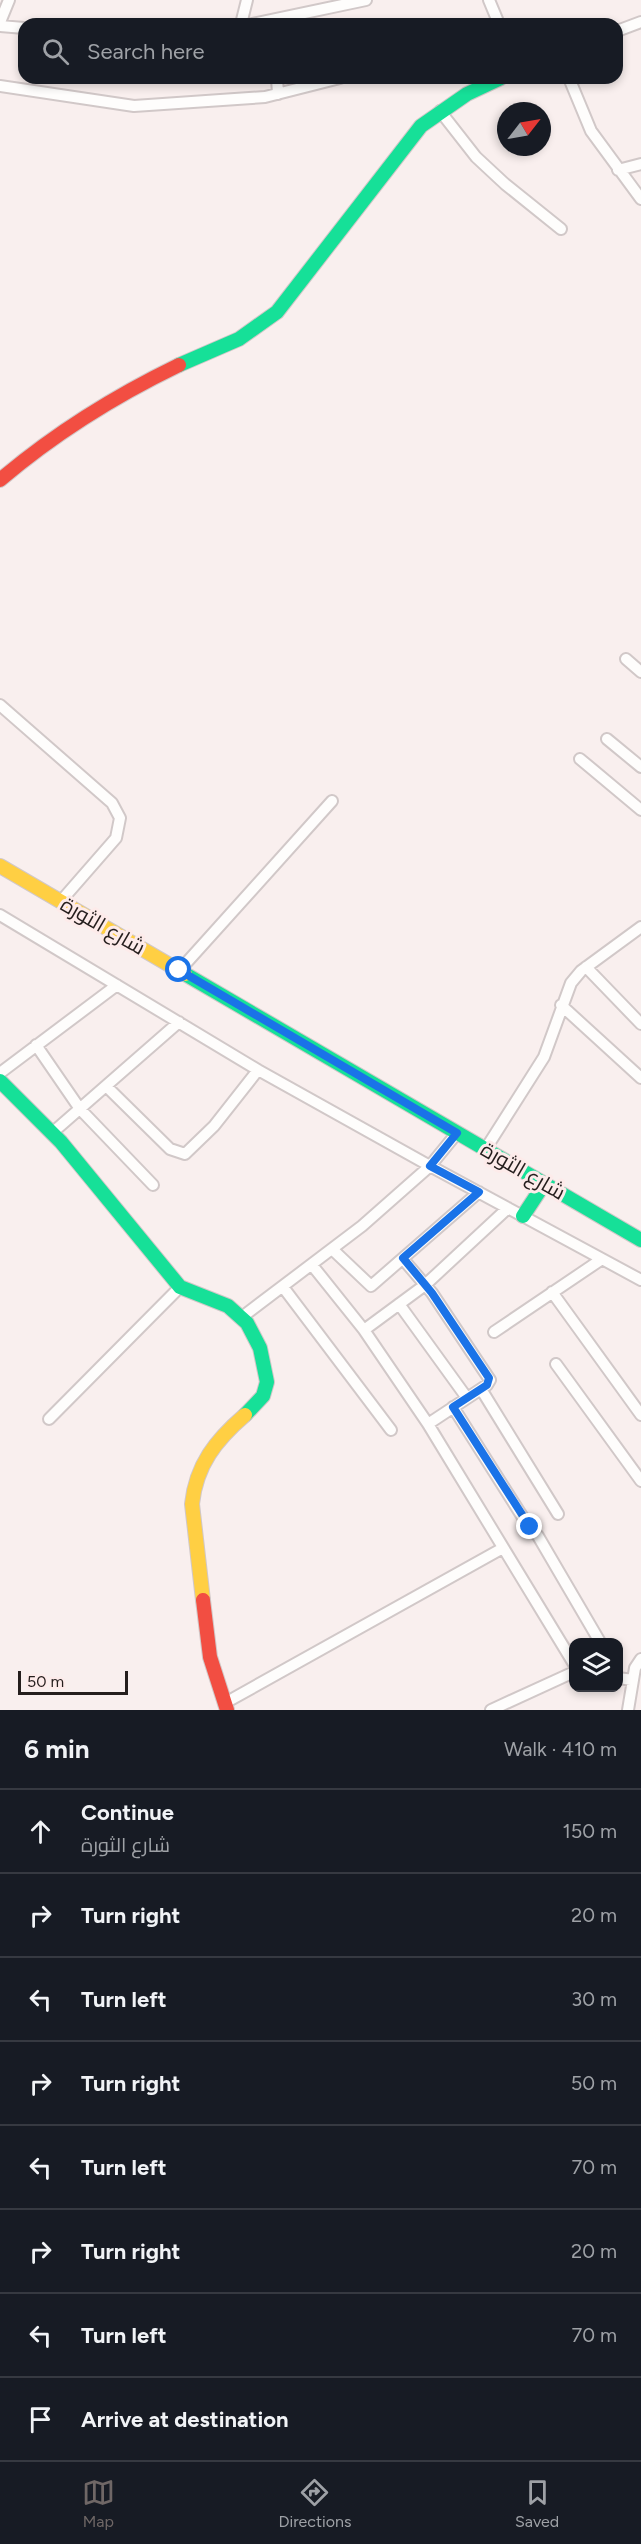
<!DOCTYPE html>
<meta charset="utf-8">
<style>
:root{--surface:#171b24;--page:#20242c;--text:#f1f3f6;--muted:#9ea1a6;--line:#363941;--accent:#6f6766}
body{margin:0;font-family:Figtree,Cairo,sans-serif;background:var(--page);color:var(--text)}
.controls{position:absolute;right:18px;bottom:18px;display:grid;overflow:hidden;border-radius:12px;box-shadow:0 3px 9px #0003}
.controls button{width:54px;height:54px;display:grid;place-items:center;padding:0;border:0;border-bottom:2px solid var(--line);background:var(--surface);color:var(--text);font:30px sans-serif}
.compass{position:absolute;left:497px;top:102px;width:54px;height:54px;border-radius:50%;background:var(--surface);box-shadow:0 3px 9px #0003;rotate:59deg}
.scale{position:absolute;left:18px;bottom:15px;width:110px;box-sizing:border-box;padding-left:6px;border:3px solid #251e1d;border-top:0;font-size:16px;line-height:21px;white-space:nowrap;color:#251e1d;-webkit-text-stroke:4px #fdebea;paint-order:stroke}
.stop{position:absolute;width:18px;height:18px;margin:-14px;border:4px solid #1a73e8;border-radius:50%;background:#fff}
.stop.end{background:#1a73e8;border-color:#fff;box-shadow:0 2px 6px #0008}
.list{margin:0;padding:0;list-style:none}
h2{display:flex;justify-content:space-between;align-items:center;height:78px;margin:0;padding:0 24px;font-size:26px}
h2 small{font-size:20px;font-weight:400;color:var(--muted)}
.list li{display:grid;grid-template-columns:39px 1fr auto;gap:18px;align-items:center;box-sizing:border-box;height:84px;padding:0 24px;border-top:2px solid var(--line)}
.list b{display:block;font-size:22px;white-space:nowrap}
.list p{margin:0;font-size:20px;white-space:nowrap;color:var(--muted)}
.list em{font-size:20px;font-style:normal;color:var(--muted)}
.icon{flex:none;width:33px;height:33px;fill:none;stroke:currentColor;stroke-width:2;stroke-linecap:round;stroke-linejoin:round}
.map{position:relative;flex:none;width:641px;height:1710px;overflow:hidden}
.search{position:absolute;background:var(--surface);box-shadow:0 3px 9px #0003;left:18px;right:18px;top:18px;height:66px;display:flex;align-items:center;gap:15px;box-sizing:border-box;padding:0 21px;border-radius:18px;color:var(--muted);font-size:22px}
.sheet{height:750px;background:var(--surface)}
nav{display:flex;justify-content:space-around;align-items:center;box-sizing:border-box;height:84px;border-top:2px solid var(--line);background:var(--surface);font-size:16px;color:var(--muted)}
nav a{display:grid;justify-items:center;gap:3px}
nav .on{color:var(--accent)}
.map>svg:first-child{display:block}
</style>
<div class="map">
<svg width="641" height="1710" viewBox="0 0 641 1710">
<rect width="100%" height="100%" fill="#f9efee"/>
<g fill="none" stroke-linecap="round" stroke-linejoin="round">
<defs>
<path id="street" d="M489,0L499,24
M0,22L9,0
M241,24L247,0
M252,24L366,0
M0,26L24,28
M617,31L641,22
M277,78L278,94
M569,78L591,131L641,199
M0,86L134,106L265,97L340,78
M440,111L476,157L505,184L561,229
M618,170L641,164
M626,659L641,672
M0,705L112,803L120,818L116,838L61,901
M607,739L641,767
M580,759L641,810
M0,915L258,1070L430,1166L457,1133
M586,967L641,1024
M179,971L332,801
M561,1005L641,1078
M36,1045L80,1109L153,1185
M0,1073L117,985
M106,1086L170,1149L185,1154L214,1126L258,1070
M52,1133L179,1022
M485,1150L544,1057L571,983L581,971L641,927
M332,1249L371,1286L479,1192
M403,1259L432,1293L490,1380L487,1385L428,1424
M312,1265L364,1330L428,1424L574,1664
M283,1287L391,1430
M552,1292L641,1415
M399,1304L467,1398
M242,1317L362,1226L430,1166L641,1280
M364,1330L425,1285L508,1208
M494,1332L602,1259
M556,1364L641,1481
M481,1389L558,1514
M453,1407L529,1527L538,1536L600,1642
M49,1419L180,1287
M618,1678L633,1680
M225,1703L503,1548
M491,1710L574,1672
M628,1710L635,1668L641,1659"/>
<path id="fast" d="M179,365L239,339L277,312L421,126L467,94L501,78
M185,974L641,1240
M0,1081L61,1142L180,1287L228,1306L247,1323L260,1348L267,1382L263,1396L245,1415
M523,1216L544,1184"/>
<path id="slow" d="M0,866L185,974
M203,1600L192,1504C196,1465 216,1440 245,1415"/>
<path id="jam" d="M0,480C54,434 115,396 179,365
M203,1600L210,1657L227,1710"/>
</defs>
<!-- street casing -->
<use href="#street" stroke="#d1c8c8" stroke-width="14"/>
<!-- fast casing -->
<use href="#fast" stroke="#d1c8c8" stroke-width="16"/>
<!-- slow casing -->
<use href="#slow" stroke="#d1c8c8" stroke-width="16"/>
<!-- jam casing -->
<use href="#jam" stroke="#d1c8c8" stroke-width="16"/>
<!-- street -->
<use href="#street" stroke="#fefdfc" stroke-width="10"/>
<!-- fast -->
<use href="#fast" stroke="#16e098" stroke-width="14"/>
<!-- slow -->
<use href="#slow" stroke="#ffcf43" stroke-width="14"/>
<!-- jam -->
<use href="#jam" stroke="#f24e42" stroke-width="14"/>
</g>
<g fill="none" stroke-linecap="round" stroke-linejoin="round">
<!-- route -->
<path stroke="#1a73e8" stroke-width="8" d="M179,970L457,1133L430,1166L479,1192L403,1258L432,1293L489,1378L487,1385L453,1407L530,1527"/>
</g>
<g text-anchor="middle" stroke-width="6" stroke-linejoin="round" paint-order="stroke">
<!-- street labels -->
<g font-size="21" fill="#251e1d" stroke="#fdebea">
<text transform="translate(103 926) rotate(30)" y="7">شارع الثورة</text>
<text transform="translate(523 1171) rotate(30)" y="7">شارع الثورة</text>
</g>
</g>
</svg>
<div class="controls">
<button><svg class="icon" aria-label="layers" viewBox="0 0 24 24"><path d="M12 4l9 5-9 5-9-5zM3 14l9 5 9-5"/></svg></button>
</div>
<svg class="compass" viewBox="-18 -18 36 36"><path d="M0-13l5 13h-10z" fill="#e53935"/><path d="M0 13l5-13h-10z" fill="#9ea1a6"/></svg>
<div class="scale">50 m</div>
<div class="stop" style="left:179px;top:970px"></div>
<div class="stop end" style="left:530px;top:1527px"></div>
<div class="search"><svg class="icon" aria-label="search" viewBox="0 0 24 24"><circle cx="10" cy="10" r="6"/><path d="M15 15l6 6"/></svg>Search here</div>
</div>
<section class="sheet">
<h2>6 min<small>Walk · 410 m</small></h2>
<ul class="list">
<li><svg class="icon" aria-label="ahead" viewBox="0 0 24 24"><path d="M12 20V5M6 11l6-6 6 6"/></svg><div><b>Continue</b><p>شارع الثورة</p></div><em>150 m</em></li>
<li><svg class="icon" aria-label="right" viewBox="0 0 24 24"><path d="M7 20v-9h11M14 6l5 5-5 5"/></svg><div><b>Turn right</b></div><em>20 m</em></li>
<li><svg class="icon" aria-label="left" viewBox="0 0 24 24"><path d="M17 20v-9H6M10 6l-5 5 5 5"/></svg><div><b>Turn left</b></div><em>30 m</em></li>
<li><svg class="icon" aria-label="right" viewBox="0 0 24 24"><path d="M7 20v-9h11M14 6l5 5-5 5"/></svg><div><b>Turn right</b></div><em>50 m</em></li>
<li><svg class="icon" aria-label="left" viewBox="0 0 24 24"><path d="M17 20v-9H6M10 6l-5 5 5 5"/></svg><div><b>Turn left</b></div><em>70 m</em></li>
<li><svg class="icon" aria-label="right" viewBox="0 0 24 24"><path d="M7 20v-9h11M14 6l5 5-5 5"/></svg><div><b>Turn right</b></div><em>20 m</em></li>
<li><svg class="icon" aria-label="left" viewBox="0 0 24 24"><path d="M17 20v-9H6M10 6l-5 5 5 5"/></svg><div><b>Turn left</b></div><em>70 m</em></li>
<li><svg class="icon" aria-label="arrive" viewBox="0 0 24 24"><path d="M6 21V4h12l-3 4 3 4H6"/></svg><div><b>Arrive at destination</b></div></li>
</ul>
</section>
<nav>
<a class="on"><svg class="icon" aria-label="map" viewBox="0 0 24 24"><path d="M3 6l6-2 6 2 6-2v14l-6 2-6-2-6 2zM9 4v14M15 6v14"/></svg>Map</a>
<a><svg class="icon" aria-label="directions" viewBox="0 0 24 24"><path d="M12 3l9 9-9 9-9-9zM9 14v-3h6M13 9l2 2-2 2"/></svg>Directions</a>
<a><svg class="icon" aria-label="saved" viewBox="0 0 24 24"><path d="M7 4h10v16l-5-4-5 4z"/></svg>Saved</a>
</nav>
